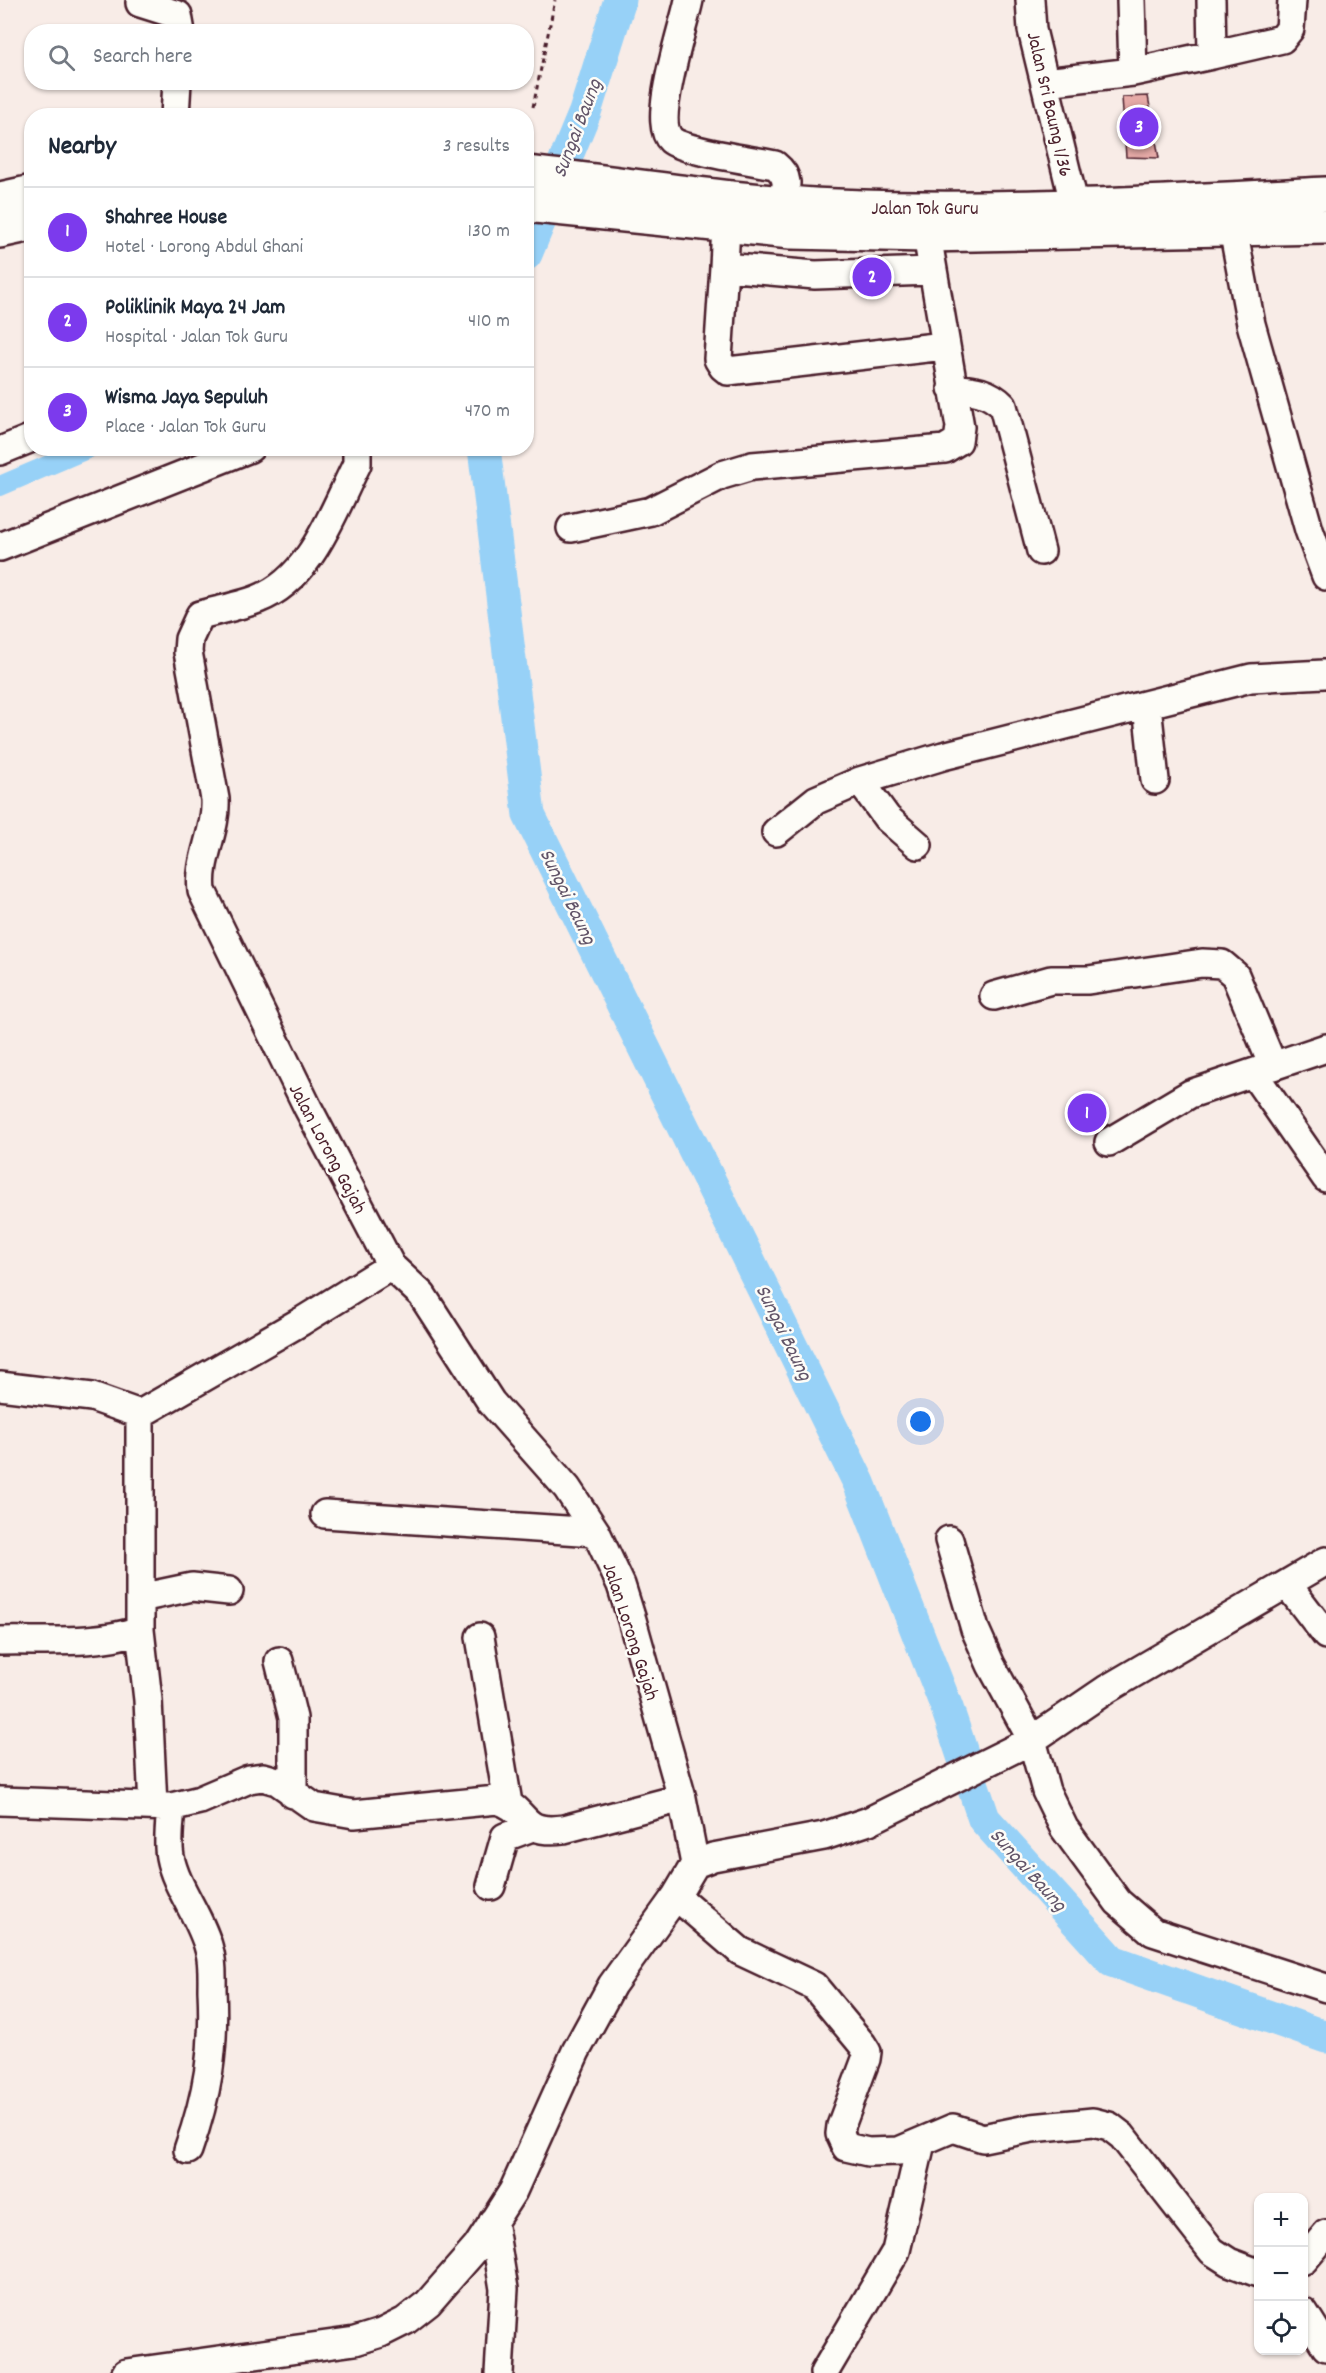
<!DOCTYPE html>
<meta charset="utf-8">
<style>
:root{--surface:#fff;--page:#f2f2f3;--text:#1f2937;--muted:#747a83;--line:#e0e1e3;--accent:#7c3aed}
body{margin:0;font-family:Dekko,sans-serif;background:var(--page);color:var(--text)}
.controls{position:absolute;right:18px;bottom:18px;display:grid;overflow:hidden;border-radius:12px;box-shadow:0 2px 4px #0004}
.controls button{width:54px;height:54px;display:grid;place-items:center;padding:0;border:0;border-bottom:2px solid var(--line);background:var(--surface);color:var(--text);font:30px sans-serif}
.you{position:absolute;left:921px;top:1422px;width:21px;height:21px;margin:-15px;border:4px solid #fff;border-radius:50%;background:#1a73e8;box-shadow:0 0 0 9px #1a73e833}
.badge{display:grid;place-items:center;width:39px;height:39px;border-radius:50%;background:var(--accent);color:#fff;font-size:20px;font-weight:700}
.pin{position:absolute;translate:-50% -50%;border:3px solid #fff;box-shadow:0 2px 6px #0006}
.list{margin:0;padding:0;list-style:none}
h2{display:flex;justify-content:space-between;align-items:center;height:78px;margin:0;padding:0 24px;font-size:26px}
h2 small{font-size:20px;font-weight:400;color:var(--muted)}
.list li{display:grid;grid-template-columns:39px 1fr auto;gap:18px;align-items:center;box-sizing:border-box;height:90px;padding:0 24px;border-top:2px solid var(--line)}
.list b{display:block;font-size:22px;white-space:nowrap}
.list p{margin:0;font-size:20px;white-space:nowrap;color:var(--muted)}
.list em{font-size:20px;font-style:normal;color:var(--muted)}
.icon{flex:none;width:33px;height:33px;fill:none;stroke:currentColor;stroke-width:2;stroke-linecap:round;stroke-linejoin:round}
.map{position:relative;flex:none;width:1326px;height:2373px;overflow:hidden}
.search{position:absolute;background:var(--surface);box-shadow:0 2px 4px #0004;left:24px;top:24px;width:510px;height:66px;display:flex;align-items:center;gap:15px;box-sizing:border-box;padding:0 21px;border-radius:24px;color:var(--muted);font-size:22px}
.panel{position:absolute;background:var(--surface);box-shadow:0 2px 4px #0004;left:24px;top:108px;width:510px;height:348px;border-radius:24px}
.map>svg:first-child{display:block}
</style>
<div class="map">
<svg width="1326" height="2373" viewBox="0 0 1326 2373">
<rect width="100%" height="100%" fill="#f8ece7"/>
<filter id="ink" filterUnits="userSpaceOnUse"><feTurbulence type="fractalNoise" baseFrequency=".0167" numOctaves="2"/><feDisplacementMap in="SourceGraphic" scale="12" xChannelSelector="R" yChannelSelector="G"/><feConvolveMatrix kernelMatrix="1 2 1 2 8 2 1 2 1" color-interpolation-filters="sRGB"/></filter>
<g filter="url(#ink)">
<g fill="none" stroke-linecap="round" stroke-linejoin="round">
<!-- canal -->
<path stroke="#97d1f7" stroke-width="20" d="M526,252L529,250
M0,486L89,448"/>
<!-- river -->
<path stroke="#97d1f7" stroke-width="33" d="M526,254L585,112L620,0
M484,448L529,815L859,1483L947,1708L984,1819L1112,1961L1326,2037"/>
</g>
<!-- building -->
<path fill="#e6aaa7" stroke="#4a1f2b" stroke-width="1.5" d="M1148,96L1159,158L1126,157L1122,97Z"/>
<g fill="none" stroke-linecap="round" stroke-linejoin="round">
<defs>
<path id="minor" d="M689,0C684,26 651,121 671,140C684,151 755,161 775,165C790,177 787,186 782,203
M1030,0L1032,30L1075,207
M1131,0L1133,72
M140,3L178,15L181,32
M1212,55L1282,39L1290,29L1292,0
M1045,82L1133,72L1212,55L1211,0
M175,116L177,82
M726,225L724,267L815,275L931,271
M1233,229L1251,324L1309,530L1326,576
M724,267L718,359L723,367L728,371L944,346
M952,388C974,390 988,391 1003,406L1041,551
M357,448V464C333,511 312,578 258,599C240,606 219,610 200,615L189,639L188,652L215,799C217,831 198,859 202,891L308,1108L391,1266L422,1295L491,1402L567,1488L596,1532L621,1585L632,1620L682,1798L695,1864
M0,451L32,438
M571,528L651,511L722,475L752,466L945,449L958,441L960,427L927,235
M0,547L250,448
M1147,706L1155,780
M860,781L887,818L918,845
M776,832L816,800L860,781L943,756L1251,678L1324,674
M994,996L1051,980H1088L1202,963L1222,964L1235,975L1273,1066
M1253,1073L1326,1178
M1109,1142L1190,1094L1326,1048
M0,1386L92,1397L140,1414V1630C95,1645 48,1640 0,1641
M140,1414L302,1321L391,1266
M325,1514L596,1532
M949,1540L975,1629L991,1665L1032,1740L1046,1791L1064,1828L1118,1902L1153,1932L1326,1988
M1287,1584L1326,1635
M140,1598L192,1587L229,1591
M140,1630L148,1700L153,1806
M480,1637L508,1803
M279,1661L293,1718V1794
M0,1801L171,1807L200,1800L249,1779L263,1777L277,1781L314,1807L354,1814L497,1800C530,1809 517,1835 564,1829L682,1798
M171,1807C170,1823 167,1841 170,1857C176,1888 201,1917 209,1949C213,1961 212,1977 212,1990C215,2049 208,2094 188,2150
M491,1886L505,1837L532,1827
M676,1896L740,1951L814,1986L862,2044L867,2052L866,2059L841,2126L840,2134L846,2147L868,2152L899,2151L953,2128L983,2138L1032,2128L1093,2122L1109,2126L1122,2136L1212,2251L1229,2262L1258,2273
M493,2221L504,2289L499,2373
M1304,2260L1326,2234
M1304,2312L1326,2347
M126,2373L355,2341L381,2333L405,2321L428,2303L477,2247L513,2191L576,2051L612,1985L676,1896L695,1864L713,1857L824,1836L869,1821L1032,1740L1107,1689L1326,1561
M824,2373L896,2251L921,2143"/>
<path id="major" d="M526,173C630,184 733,202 837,206C1000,213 1163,202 1326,194
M0,199L32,192
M526,205L791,232L927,235L1326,227
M0,231L32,224"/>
</defs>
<!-- minor casing -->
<use href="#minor" stroke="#4a1f2b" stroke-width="32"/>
<!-- major casing -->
<use href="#major" stroke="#4a1f2b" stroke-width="38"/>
<!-- path -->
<path stroke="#4a1f2b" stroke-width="3" stroke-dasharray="4.5 4.5" stroke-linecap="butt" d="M533,107L555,0"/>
<!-- minor -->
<use href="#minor" stroke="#fdfcf7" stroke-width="27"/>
<!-- major -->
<use href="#major" stroke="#fdfcf7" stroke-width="33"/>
</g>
</g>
<g text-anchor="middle" stroke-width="5" stroke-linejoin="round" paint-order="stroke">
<!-- street labels -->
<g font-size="20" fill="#4a1f2b" stroke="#fdfcf7">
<text transform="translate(1051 104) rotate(77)" y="7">Jalan Sri Baung 1/36</text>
<text x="925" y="214">Jalan Tok Guru</text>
<text transform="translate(329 1148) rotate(62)" y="7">Jalan Lorong Gajah</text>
<text transform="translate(632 1631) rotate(72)" y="7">Jalan Lorong Gajah</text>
</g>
<!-- water labels -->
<g font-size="21" font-style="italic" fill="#615468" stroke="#fdfcf7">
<text transform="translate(576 128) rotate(-69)" y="7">Sungai Baung</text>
<text transform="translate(569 896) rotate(64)" y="7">Sungai Baung</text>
<text transform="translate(785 1332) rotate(64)" y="7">Sungai Baung</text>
<text transform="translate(1029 1869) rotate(48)" y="7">Sungai Baung</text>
</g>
</g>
</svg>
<div class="controls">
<button>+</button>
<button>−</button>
<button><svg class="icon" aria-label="locate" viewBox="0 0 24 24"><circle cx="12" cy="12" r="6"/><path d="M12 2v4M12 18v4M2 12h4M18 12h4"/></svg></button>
</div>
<div class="you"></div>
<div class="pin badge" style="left:1087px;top:1113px">1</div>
<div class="pin badge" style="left:872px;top:277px">2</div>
<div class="pin badge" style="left:1139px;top:127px">3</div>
<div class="search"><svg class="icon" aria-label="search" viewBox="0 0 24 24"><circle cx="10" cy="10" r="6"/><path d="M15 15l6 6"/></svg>Search here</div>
<section class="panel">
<h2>Nearby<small>3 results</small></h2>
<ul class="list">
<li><span class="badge">1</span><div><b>Shahree House</b><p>Hotel · Lorong Abdul Ghani</p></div><em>130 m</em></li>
<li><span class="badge">2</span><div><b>Poliklinik Maya 24 Jam</b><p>Hospital · Jalan Tok Guru</p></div><em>410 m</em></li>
<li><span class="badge">3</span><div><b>Wisma Jaya Sepuluh</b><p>Place · Jalan Tok Guru</p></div><em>470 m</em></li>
</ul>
</section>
</div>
